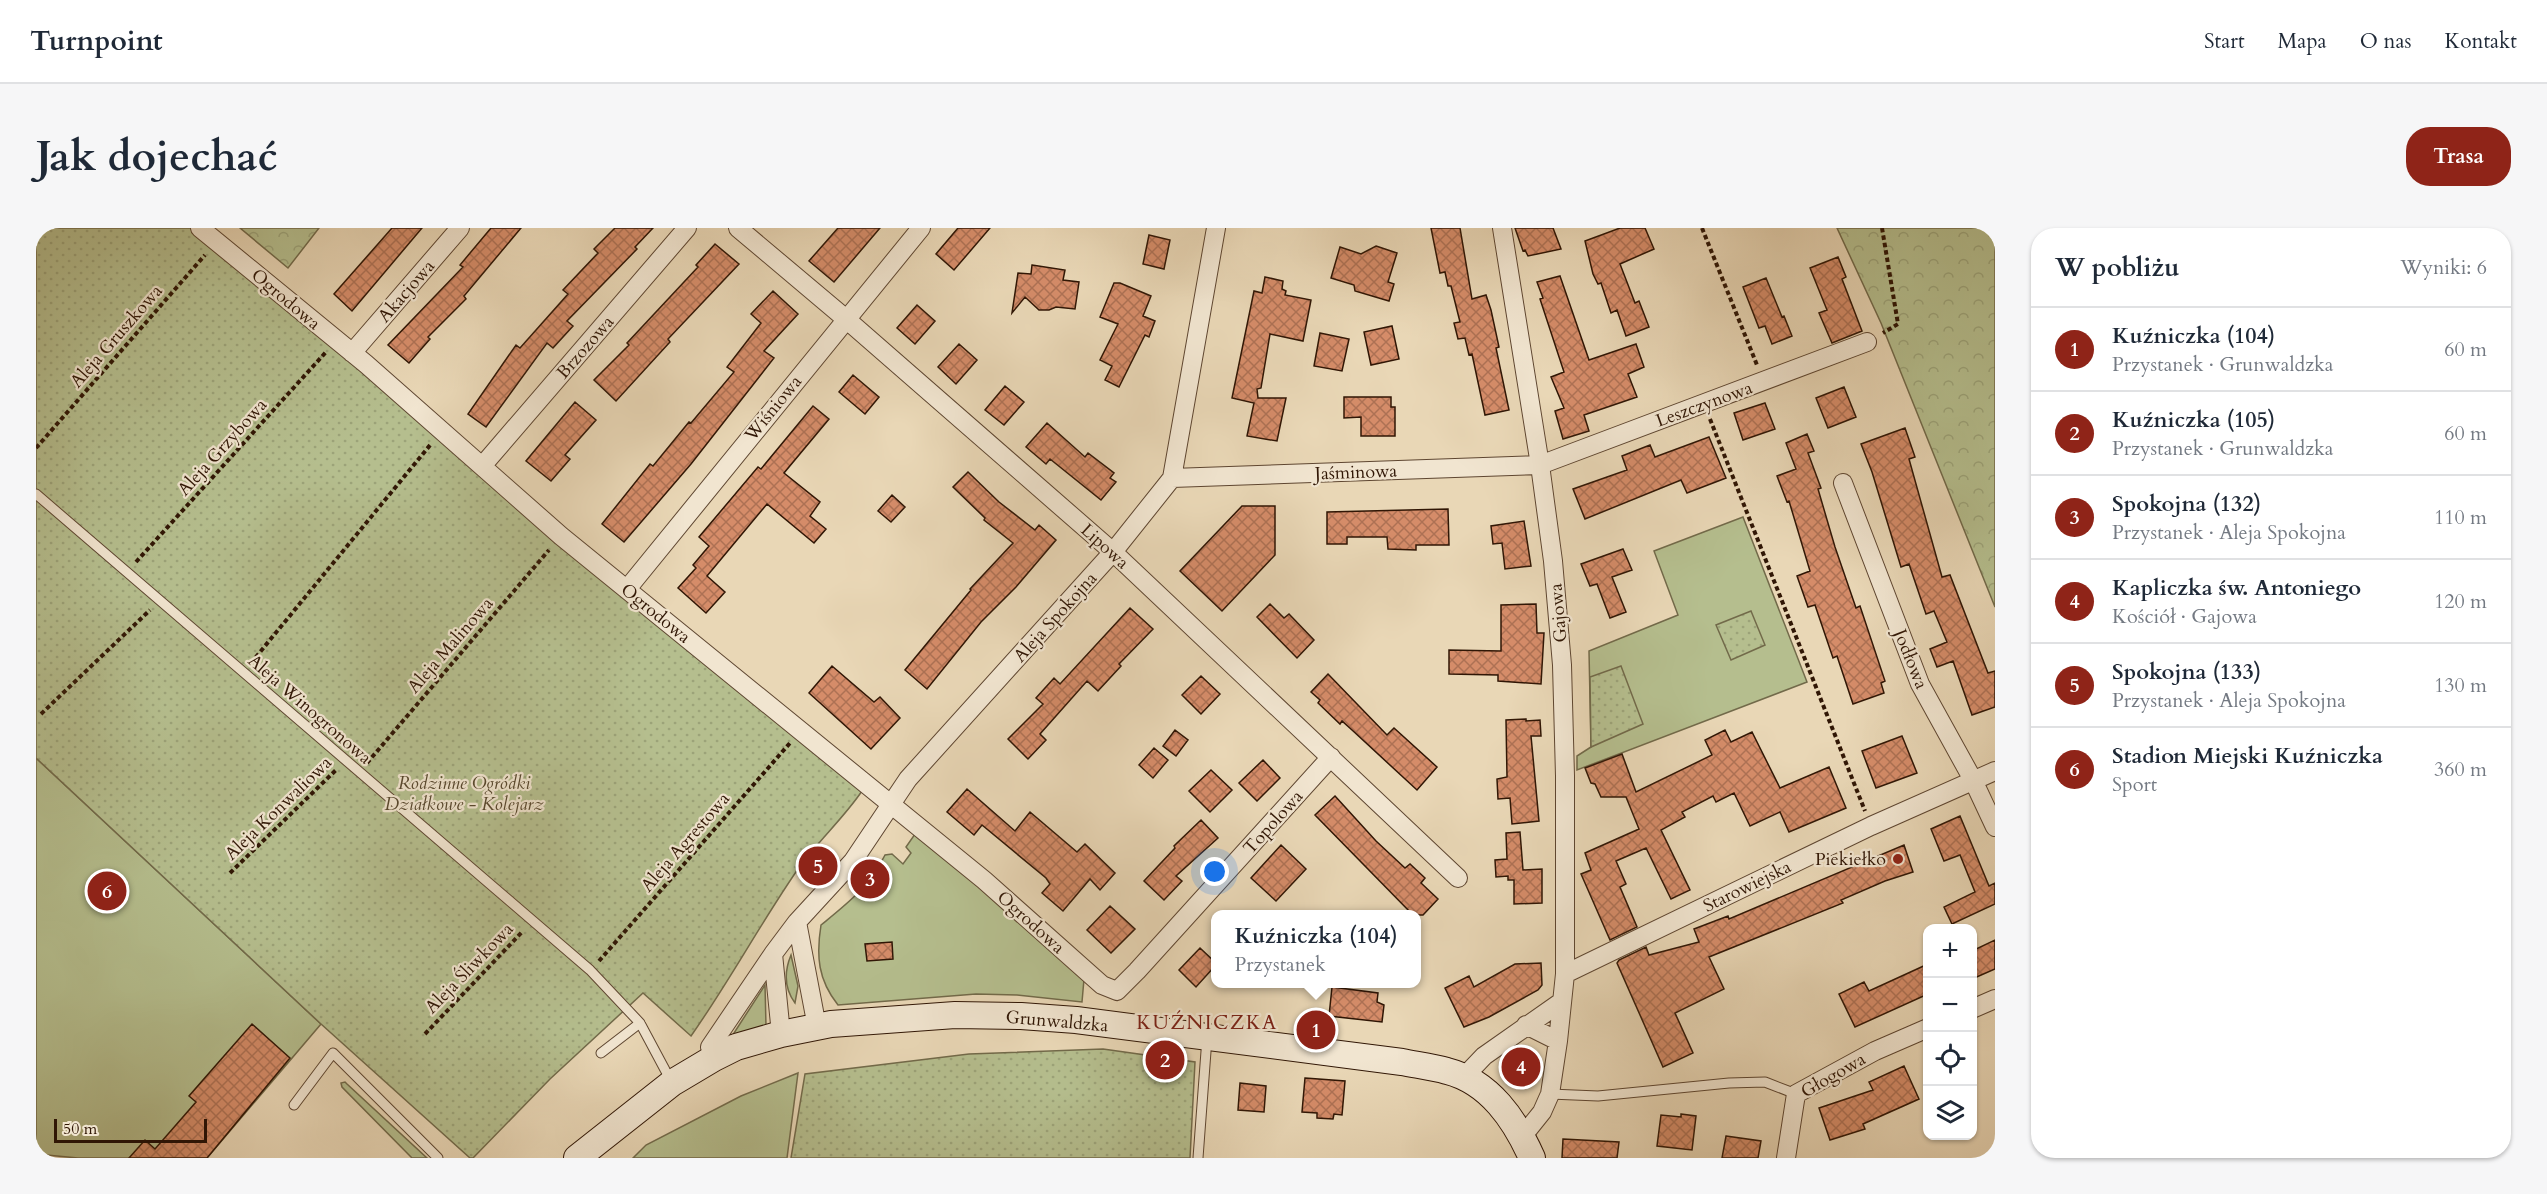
<!DOCTYPE html>
<html lang="pl">
<meta charset="utf-8">
<style>
:root{--surface:#fff;--page:#f6f6f7;--text:#1f2937;--muted:#747a83;--line:#e0e1e3;--accent:#8f2418}
body{margin:0;font-family:Cardo,serif;background:var(--page);color:var(--text)}
.controls{position:absolute;right:18px;bottom:18px;display:grid;overflow:hidden;border-radius:12px;box-shadow:0 2px 4px #0004}
.controls button{width:54px;height:54px;display:grid;place-items:center;padding:0;border:0;border-bottom:2px solid var(--line);background:var(--surface);color:var(--text);font:30px sans-serif}
.scale{position:absolute;left:18px;bottom:15px;width:153px;box-sizing:border-box;padding-left:6px;border:3px solid #301605;border-top:0;font-size:16px;line-height:21px;white-space:nowrap;color:#301605;-webkit-text-stroke:4px #f1e5d0;paint-order:stroke}
.you{position:absolute;left:1179px;top:644px;width:21px;height:21px;margin:-15px;border:4px solid #fff;border-radius:50%;background:#1a73e8;box-shadow:0 0 0 9px #1a73e833}
.badge{display:grid;place-items:center;width:39px;height:39px;border-radius:50%;background:var(--accent);color:#fff;font-size:20px;font-weight:700}
.pin{position:absolute;translate:-50% -50%;border:3px solid #fff;box-shadow:0 2px 6px #0006}
.popup{position:absolute;left:1175px;top:682px;width:210px;height:78px;box-sizing:border-box;display:grid;place-content:center;border-radius:12px;background:var(--surface);filter:drop-shadow(0 2px 4px #0005);font-size:20px;white-space:nowrap;color:var(--muted)}
.popup b{font-size:22px;color:var(--text)}
.popup::after{content:'';position:absolute;left:50%;top:100%;margin-left:-12px;border:12px solid transparent;border-top-color:var(--surface)}
.list{margin:0;padding:0;list-style:none}
h2{display:flex;justify-content:space-between;align-items:center;height:78px;margin:0;padding:0 24px;font-size:26px}
h2 small{font-size:20px;font-weight:400;color:var(--muted)}
.list li{display:grid;grid-template-columns:39px 1fr auto;gap:18px;align-items:center;box-sizing:border-box;height:84px;padding:0 24px;border-top:2px solid var(--line)}
.list b{display:block;font-size:22px;white-space:nowrap}
.list p{margin:0;font-size:20px;white-space:nowrap;color:var(--muted)}
.list em{font-size:20px;font-style:normal;color:var(--muted)}
.icon{flex:none;width:33px;height:33px;fill:none;stroke:currentColor;stroke-width:2;stroke-linecap:round;stroke-linejoin:round}
.map{position:relative;flex:none;width:1959px;height:930px;overflow:hidden;border-radius:24px}
header{display:flex;align-items:center;gap:36px;box-sizing:border-box;height:84px;padding:0 30px;background:var(--surface);border-bottom:2px solid var(--line)}
header strong{font-size:28px}
nav{display:flex;gap:33px;margin-inline-start:auto;font-size:21px}
.intro{display:flex;align-items:center;justify-content:space-between;box-sizing:border-box;height:144px;padding:0 36px}
h1{margin:0;font-size:42px}
.button{padding:15px 27px;border-radius:24px;background:var(--accent);color:#fff;font-size:21px;font-weight:700}
main{display:flex;gap:36px;padding:0 36px}
aside{flex:1;background:var(--surface);border-radius:24px;box-shadow:0 2px 4px #0004}
.map>svg:first-child{display:block}
</style>
<header>
<strong>Turnpoint</strong>
<nav><a>Start</a><a>Mapa</a><a>O nas</a><a>Kontakt</a></nav>
</header>
<div class="intro"><h1>Jak dojechać</h1><a class="button">Trasa</a></div>
<main>
<div class="map">
<svg width="1959" height="930" viewBox="0 0 1959 930">
<defs>
<pattern id="forest-crowns" width="20" height="18" patternUnits="userSpaceOnUse" patternTransform="scale(1.5)"><rect width="20" height="18" fill="#b5be8e"/><path d="M2 6a3 3 0 1 1 6 0M12 15a3 3 0 1 1 6 0" fill="none" stroke="#9ca379"/></pattern>
<pattern id="park-dots" width="8" height="8" patternUnits="userSpaceOnUse" patternTransform="scale(1.5)"><rect width="8" height="8" fill="#b5be8e"/><path d="M2 2h.1M6 6h.1" fill="none" stroke="#9ca379" stroke-width="1.8" stroke-linecap="round"/></pattern>
<pattern id="building-cross-hatch" width="8" height="8" patternUnits="userSpaceOnUse" patternTransform="scale(1.5)"><rect width="8" height="8" fill="#d58c69"/><path d="M0 0l8 8M0 8l8-8" fill="none" stroke="#ad7154"/></pattern>
</defs>
<rect width="100%" height="100%" fill="#e9d7b6"/>
<filter id="stains"><feTurbulence type="fractalNoise" baseFrequency=".00333" numOctaves="4"/><feColorMatrix values="0 0 0 0 .2 0 0 0 0 .09 0 0 0 0 .02 0 0 0 .5 -.17"/></filter>
<radialGradient id="worn" r=".72"><stop offset=".6" stop-color="#630" stop-opacity="0"/><stop offset="1" stop-color="#630" stop-opacity=".3"/></radialGradient>
<!-- grass -->
<path fill="#b5be8e" stroke="#726a4a" stroke-width="1.5" d="M1707,289L1771,454L1541,542V528L1555,519L1553,423L1642,387L1618,323Z
M0,530L285,796L171,930H42L0,926Z
M879,606L1007,712L1048,751L1046,774L981,767L940,766L802,777C782,752 780,728 785,697C812,675 833,659 849,627L856,626L867,636L875,625L870,619Z
M755,727L762,758L759,775C748,760 748,744 755,727Z
M729,757L730,798L698,808V805Z
M762,845L751,930H597L610,917L705,868Z
M309,854L311,856L391,930H376L306,859L305,855Z"/>
<!-- forest -->
<path fill="url(#forest-crowns)" stroke="#726a4a" stroke-width="1.5" d="M204,0H283L252,40Z
M1801,0H1959V379L1845,95Z"/>
<!-- park -->
<path fill="url(#park-dots)" stroke="#726a4a" stroke-width="1.5" d="M0,0H171L826,563C807,591 781,614 762,641C724,696 693,754 655,808L607,765L514,851L437,930H434L285,796L0,530Z
M1715,383L1729,417L1695,432L1680,397Z
M1585,438L1607,496L1555,519L1554,449Z
M1067,821L1159,834L1154,930H755L769,846L933,826Z"/>
<!-- building -->
<path fill="url(#building-cross-hatch)" stroke="#301605" stroke-width="1.5" d="M356,0H386L316,83L298,66Z
M455,0H485L428,68L430,71L392,109L394,111L373,135L352,117L427,39L424,37Z
M579,0H617L599,19L601,21L531,93L537,98L517,120L511,115L450,199L432,186L480,117L484,120L532,66L527,62L562,25L558,21Z
M802,0H844L798,54L773,33Z
M922,0H954L918,42L900,26Z
M1395,0H1424L1436,71L1450,67L1455,82L1463,119L1460,120L1473,182L1449,187L1436,126L1433,127L1429,110L1422,111L1418,95L1424,94L1415,58H1412L1409,44L1404,45Z
M1479,0H1517L1525,21L1492,28L1489,22L1487,23Z
M1584,0H1609L1618,21L1584,36L1599,75L1603,73L1613,99L1590,108L1581,82L1575,85L1565,55L1562,56L1557,46L1549,13Z
M1113,7L1134,12L1128,41L1107,36Z
M679,16L703,36L632,111L634,114L580,173L558,152L593,117L591,115L662,39L660,37Z
M1340,18L1361,25L1352,54L1358,56L1353,73L1319,63L1318,57L1295,50L1304,19L1325,26Z
M1802,29L1810,49L1806,51L1826,103L1796,115L1783,85L1791,82L1774,40Z
M996,37L1029,42L1027,52L1043,54L1039,81L1020,79L1013,82H1003L989,69L976,85L982,45L995,46Z
M1524,48L1553,132L1600,116L1608,139L1592,146L1601,169L1548,187L1553,203L1527,211L1519,183L1528,180L1515,149L1528,144L1504,71L1507,70L1501,54Z
M1229,49L1247,53L1246,61L1250,63L1249,67L1275,72L1267,113L1234,106L1225,160L1221,161L1222,170H1250L1241,213L1211,208L1218,175L1196,170L1218,63L1226,65Z
M1730,50L1746,89L1748,88L1756,108L1736,116L1729,98L1723,100L1707,59Z
M1078,55H1084L1115,68L1107,88L1119,93L1113,109L1109,107L1083,159L1069,152L1076,138L1064,132L1082,96L1064,89Z
M737,63L762,86L728,123L738,130L655,236L588,314L566,296L614,236L617,238L653,194L655,195L698,144L691,139L725,95L715,86Z
M881,77L899,93L879,116L861,100Z
M1356,98L1363,131L1335,137L1328,104Z
M1284,105L1313,111L1306,143L1278,138Z
M923,116L941,132L920,156L902,139Z
M817,147L843,169L829,186L803,164Z
M969,158L988,174L968,197L949,182Z
M1808,159L1820,189L1792,200L1780,170Z
M1308,169H1355V179H1359V208H1325V189L1308,190Z
M539,174L560,192L529,227L534,231L515,253L490,233Z
M1729,175L1739,201L1707,212L1698,185Z
M777,178L793,191L748,245L784,274L774,288L790,301L778,315L731,276L671,348L689,364L670,385L642,360L660,340L657,337L673,318L663,309L722,239L725,241Z
M1011,195L1049,229L1052,225L1078,245L1074,250L1080,254L1065,272L1014,231L1010,236L990,219Z
M1869,200L1879,229L1873,231L1906,349L1914,347L1952,445L1959,443V479L1936,487L1917,433L1901,439L1894,421L1911,414L1898,383L1890,386L1873,336L1865,339L1836,244L1825,216Z
M1771,206L1778,223L1772,225L1785,260L1782,261L1799,319L1820,380L1824,378L1849,453L1845,455L1848,465L1817,476L1801,428L1797,430L1779,377L1772,379L1761,348L1774,343L1753,273L1751,274L1741,248L1760,241L1750,215Z
M1673,209L1690,250L1651,265L1645,252L1549,291L1537,261L1591,242L1586,228L1614,217L1619,229Z
M932,244L963,274L999,302L1003,297L1020,312L980,359L945,394L891,461L869,442L935,362L934,361L977,315L948,292L949,290L917,259Z
M856,267L869,279L855,294L842,283Z
M1206,278H1239V327L1186,383L1144,343Z
M1412,281L1413,317H1380V322L1352,321L1351,309H1311V316H1291V284Z
M1488,293L1495,338L1469,341L1466,315L1457,316L1455,298Z
M1587,321L1596,342L1576,349L1590,384L1574,390L1561,356L1554,358L1545,336Z
M1234,376L1248,390L1253,386L1278,412L1261,430L1221,389Z
M1500,376L1501,405H1508L1505,456L1462,453V447L1413,446V422L1465,423V377Z
M1094,380L1117,401L1083,436L1085,438L1062,463L1051,453L1004,506L1010,512L992,531L972,511L1007,476L1000,470L1018,450L1024,456Z
M796,438L838,474L844,469L864,490L835,521L773,465Z
M1292,446L1351,507L1358,500L1401,539L1381,562L1316,502L1306,493L1304,496L1282,475L1284,472L1275,464Z
M1165,448L1184,466L1165,486L1146,467Z
M1490,491V493L1504,492L1505,508H1495L1503,593L1476,596L1474,570L1462,571L1461,551L1471,549L1470,492Z
M1139,502L1152,512L1140,528L1127,518Z
M1689,502L1695,514L1716,504L1744,560L1793,539L1810,580L1753,604L1744,584L1714,598L1698,565L1680,574L1677,568L1646,584L1649,589L1625,602L1654,662L1635,671L1610,620L1580,633L1590,656L1584,659L1601,699L1574,712L1545,646L1555,642L1549,625L1603,601L1590,569H1565L1559,556L1555,555L1549,540L1586,526L1600,564L1676,527L1669,512Z
M1866,508L1881,545L1840,560L1826,523Z
M1118,520L1132,532L1117,550L1103,537Z
M1227,532L1244,550L1221,573L1203,555Z
M1175,542L1196,562L1174,584L1153,563Z
M931,561L979,603L994,584L1041,624L1049,616L1079,645L1064,662L1054,651L1027,683L1006,665L1014,656L1010,650L946,597L938,607L911,584Z
M1299,568L1340,613L1369,640L1374,636L1389,650L1385,655L1402,671L1387,687H1377L1279,587Z
M1924,588L1953,658L1959,655V676L1916,696L1908,679L1939,664L1924,627L1908,633L1895,601Z
M1165,592L1182,610L1140,648L1146,653L1128,672L1108,653L1139,620L1138,618Z
M1484,604L1487,642L1506,641V675L1478,676V652H1472V648L1460,649L1459,632L1471,631L1470,605Z
M1245,617L1270,641L1240,673L1215,650Z
M1868,617L1877,644L1849,653L1805,672L1807,675L1673,729L1688,761L1639,785L1657,825L1627,839L1581,735L1583,732L1610,719L1613,727L1663,714L1658,701L1692,688L1693,691Z
M1074,678L1099,701L1075,725L1051,702Z
M1959,712V741L1936,751V723Z
M856,714L857,731L831,733L829,716Z
M1164,720L1179,734V738L1160,759L1143,742Z
M1505,735L1506,757L1502,762L1453,789L1428,799L1409,760L1433,748L1438,759L1479,736Z
M1892,736V766L1819,799L1803,766L1828,754L1833,763Z
M1296,759L1342,765L1341,774L1348,777L1346,794L1293,788Z
M216,796L254,830L171,930H93L109,912L119,921L160,874L153,868Z
M1868,838L1883,871L1827,896L1829,901L1794,912L1783,880L1837,862L1833,854Z
M1269,850L1309,853L1306,887L1298,886L1297,891L1281,890V885L1266,884Z
M1204,855L1230,858L1228,884L1202,882Z
M1645,886L1660,888L1656,922L1621,918L1625,887L1645,889Z
M1690,908L1725,913L1722,930H1686Z
M1527,911L1583,914L1581,930H1526Z"/>
<g fill="none" stroke-linecap="round" stroke-linejoin="round">
<defs>
<path id="lane" d="M0,266L554,742L604,795
M565,825L604,795L635,853
M1514,866L1562,868L1693,855L1729,854L1760,866
M258,877L297,825L402,930
M1162,930L1171,810"/>
<path id="street" d="M164,0L330,136L525,308L948,652L1066,757L1081,763L1101,743L1295,529
M702,0L810,91L1077,324L1422,650
M1466,0L1504,237L1517,333L1526,437L1529,548V746L1522,813L1514,866L1506,884L1486,909
M316,125L424,0
M447,237L651,0
M1136,250L1504,237L1831,114
M1807,255L1884,456L1937,552L1959,599
M591,361L885,0
M761,694L781,799
M737,726L745,806
M1529,746L1835,598L1959,543
M1936,781L1959,771
M1490,797L1522,813
M678,830L674,819L737,726L761,694L817,633L872,551L1077,324L1136,250L1180,0
M1427,850L1448,828L1525,774
M1750,930L1760,866L1839,823L1892,800"/>
<path id="secondary" d="M541,930L636,855L678,830L700,819L745,806L795,796L919,787L985,788L1040,792L1366,834C1381,837 1397,839 1411,843C1454,854 1479,892 1496,930"/>
</defs>
<!-- lane casing -->
<use href="#lane" stroke="#5e4631" stroke-width="11"/>
<!-- street casing -->
<use href="#street" stroke="#5e4631" stroke-width="20"/>
<!-- secondary casing -->
<use href="#secondary" stroke="#301605" stroke-width="28"/>
<!-- path -->
<path stroke="#301605" stroke-width="4" stroke-dasharray="4.5 3" stroke-linecap="butt" d="M1666,0L1721,137
M1846,0L1862,96L1847,105
M1674,191L1829,583
M0,220L169,27
M100,334L290,124
M215,435L395,216
M5,486L114,382
M331,535L513,322
M194,645L300,542
M563,733L754,515
M389,806L487,703"/>
<!-- lane -->
<use href="#lane" stroke="#f1e5d0" stroke-width="9"/>
<!-- street -->
<use href="#street" stroke="#f1e5d0" stroke-width="18"/>
<!-- secondary -->
<use href="#secondary" stroke="#f1e5d0" stroke-width="26"/>
</g>
<!-- markers -->
<circle fill="#8f2418" stroke="#f1e5d0" stroke-width="2" cx="1862" cy="631" r="6"/>
<g text-anchor="middle" stroke-width="4.5" stroke-linejoin="round" paint-order="stroke">
<!-- street labels -->
<g font-size="18" fill="#301605" stroke="#f1e5d0">
<text transform="translate(370 63) rotate(-49)" y="6">Akacjowa</text>
<text transform="translate(250 71) rotate(40)" y="6">Ogrodowa</text>
<text transform="translate(80 108) rotate(-49)" y="6">Aleja Gruszkowa</text>
<text transform="translate(549 119) rotate(-49)" y="6">Brzozowa</text>
<text transform="translate(1668 176) rotate(-20)" y="6">Leszczynowa</text>
<text transform="translate(737 180) rotate(-51)" y="6">Wiśniowa</text>
<text transform="translate(186 219) rotate(-48)" y="6">Aleja Grzybowa</text>
<text transform="translate(1320 244) rotate(-2)" y="6">Jaśminowa</text>
<text transform="translate(1069 318) rotate(42)" y="6">Lipowa</text>
<text transform="translate(620 385) rotate(39)" y="6">Ogrodowa</text>
<text transform="translate(1522 385) rotate(-95)" y="6">Gajowa</text>
<text transform="translate(1019 389) rotate(-48)" y="6">Aleja Spokojna</text>
<text transform="translate(414 417) rotate(-49)" y="6">Aleja Malinowa</text>
<text transform="translate(1875 431) rotate(68)" y="6">Jodłowa</text>
<text transform="translate(274 481) rotate(41)" y="6">Aleja Winogronowa</text>
<text transform="translate(242 580) rotate(-44)" y="6">Aleja Konwaliowa</text>
<text transform="translate(1237 594) rotate(-48)" y="6">Topolowa</text>
<text transform="translate(649 614) rotate(-49)" y="6">Aleja Agrestowa</text>
<text transform="translate(1711 658) rotate(-26)" y="6">Starowiejska</text>
<text transform="translate(995 694) rotate(42)" y="6">Ogrodowa</text>
<text transform="translate(433 740) rotate(-46)" y="6">Aleja Śliwkowa</text>
<text transform="translate(1021 793) rotate(5)" y="6">Grunwaldzka</text>
<text transform="translate(1797 847) rotate(-30)" y="6">Głogowa</text>
</g>
<!-- park labels -->
<g font-size="18" font-style="italic" fill="#58482e" stroke="#f1e5d0">
<text x="428" y="561">Rodzinne Ogródki<tspan x="428" dy="21">Działkowe - Kolejarz</tspan></text>
</g>
<!-- poi labels -->
<g font-size="18" fill="#301605" stroke="#f1e5d0" text-anchor="end">
<text x="1850" y="637">Piekiełko</text>
</g>
<!-- neighbourhood labels -->
<g font-size="20" letter-spacing="1.5" fill="#7a1f14" stroke="#f1e5d0">
<text x="1171" y="801">KUŹNICZKA</text>
</g>
</g>
<rect width="100%" height="100%" filter="url(#stains)"/>
<rect width="100%" height="100%" fill="url(#worn)"/>
</svg>
<div class="controls">
<button>+</button>
<button>−</button>
<button><svg class="icon" aria-label="locate" viewBox="0 0 24 24"><circle cx="12" cy="12" r="6"/><path d="M12 2v4M12 18v4M2 12h4M18 12h4"/></svg></button>
<button><svg class="icon" aria-label="layers" viewBox="0 0 24 24"><path d="M12 4l9 5-9 5-9-5zM3 14l9 5 9-5"/></svg></button>
</div>
<div class="scale">50 m</div>
<div class="you"></div>
<div class="pin badge" style="left:1280px;top:802px">1</div>
<div class="popup"><b>Kuźniczka (104)</b>Przystanek</div>
<div class="pin badge" style="left:1129px;top:832px">2</div>
<div class="pin badge" style="left:834px;top:651px">3</div>
<div class="pin badge" style="left:1485px;top:839px">4</div>
<div class="pin badge" style="left:782px;top:638px">5</div>
<div class="pin badge" style="left:71px;top:663px">6</div>
</div>
<aside>
<h2>W pobliżu<small>Wyniki: 6</small></h2>
<ul class="list">
<li><span class="badge">1</span><div><b>Kuźniczka (104)</b><p>Przystanek · Grunwaldzka</p></div><em>60 m</em></li>
<li><span class="badge">2</span><div><b>Kuźniczka (105)</b><p>Przystanek · Grunwaldzka</p></div><em>60 m</em></li>
<li><span class="badge">3</span><div><b>Spokojna (132)</b><p>Przystanek · Aleja Spokojna</p></div><em>110 m</em></li>
<li><span class="badge">4</span><div><b>Kapliczka św. Antoniego</b><p>Kościół · Gajowa</p></div><em>120 m</em></li>
<li><span class="badge">5</span><div><b>Spokojna (133)</b><p>Przystanek · Aleja Spokojna</p></div><em>130 m</em></li>
<li><span class="badge">6</span><div><b>Stadion Miejski Kuźniczka</b><p>Sport</p></div><em>360 m</em></li>
</ul>
</aside>
</main>
